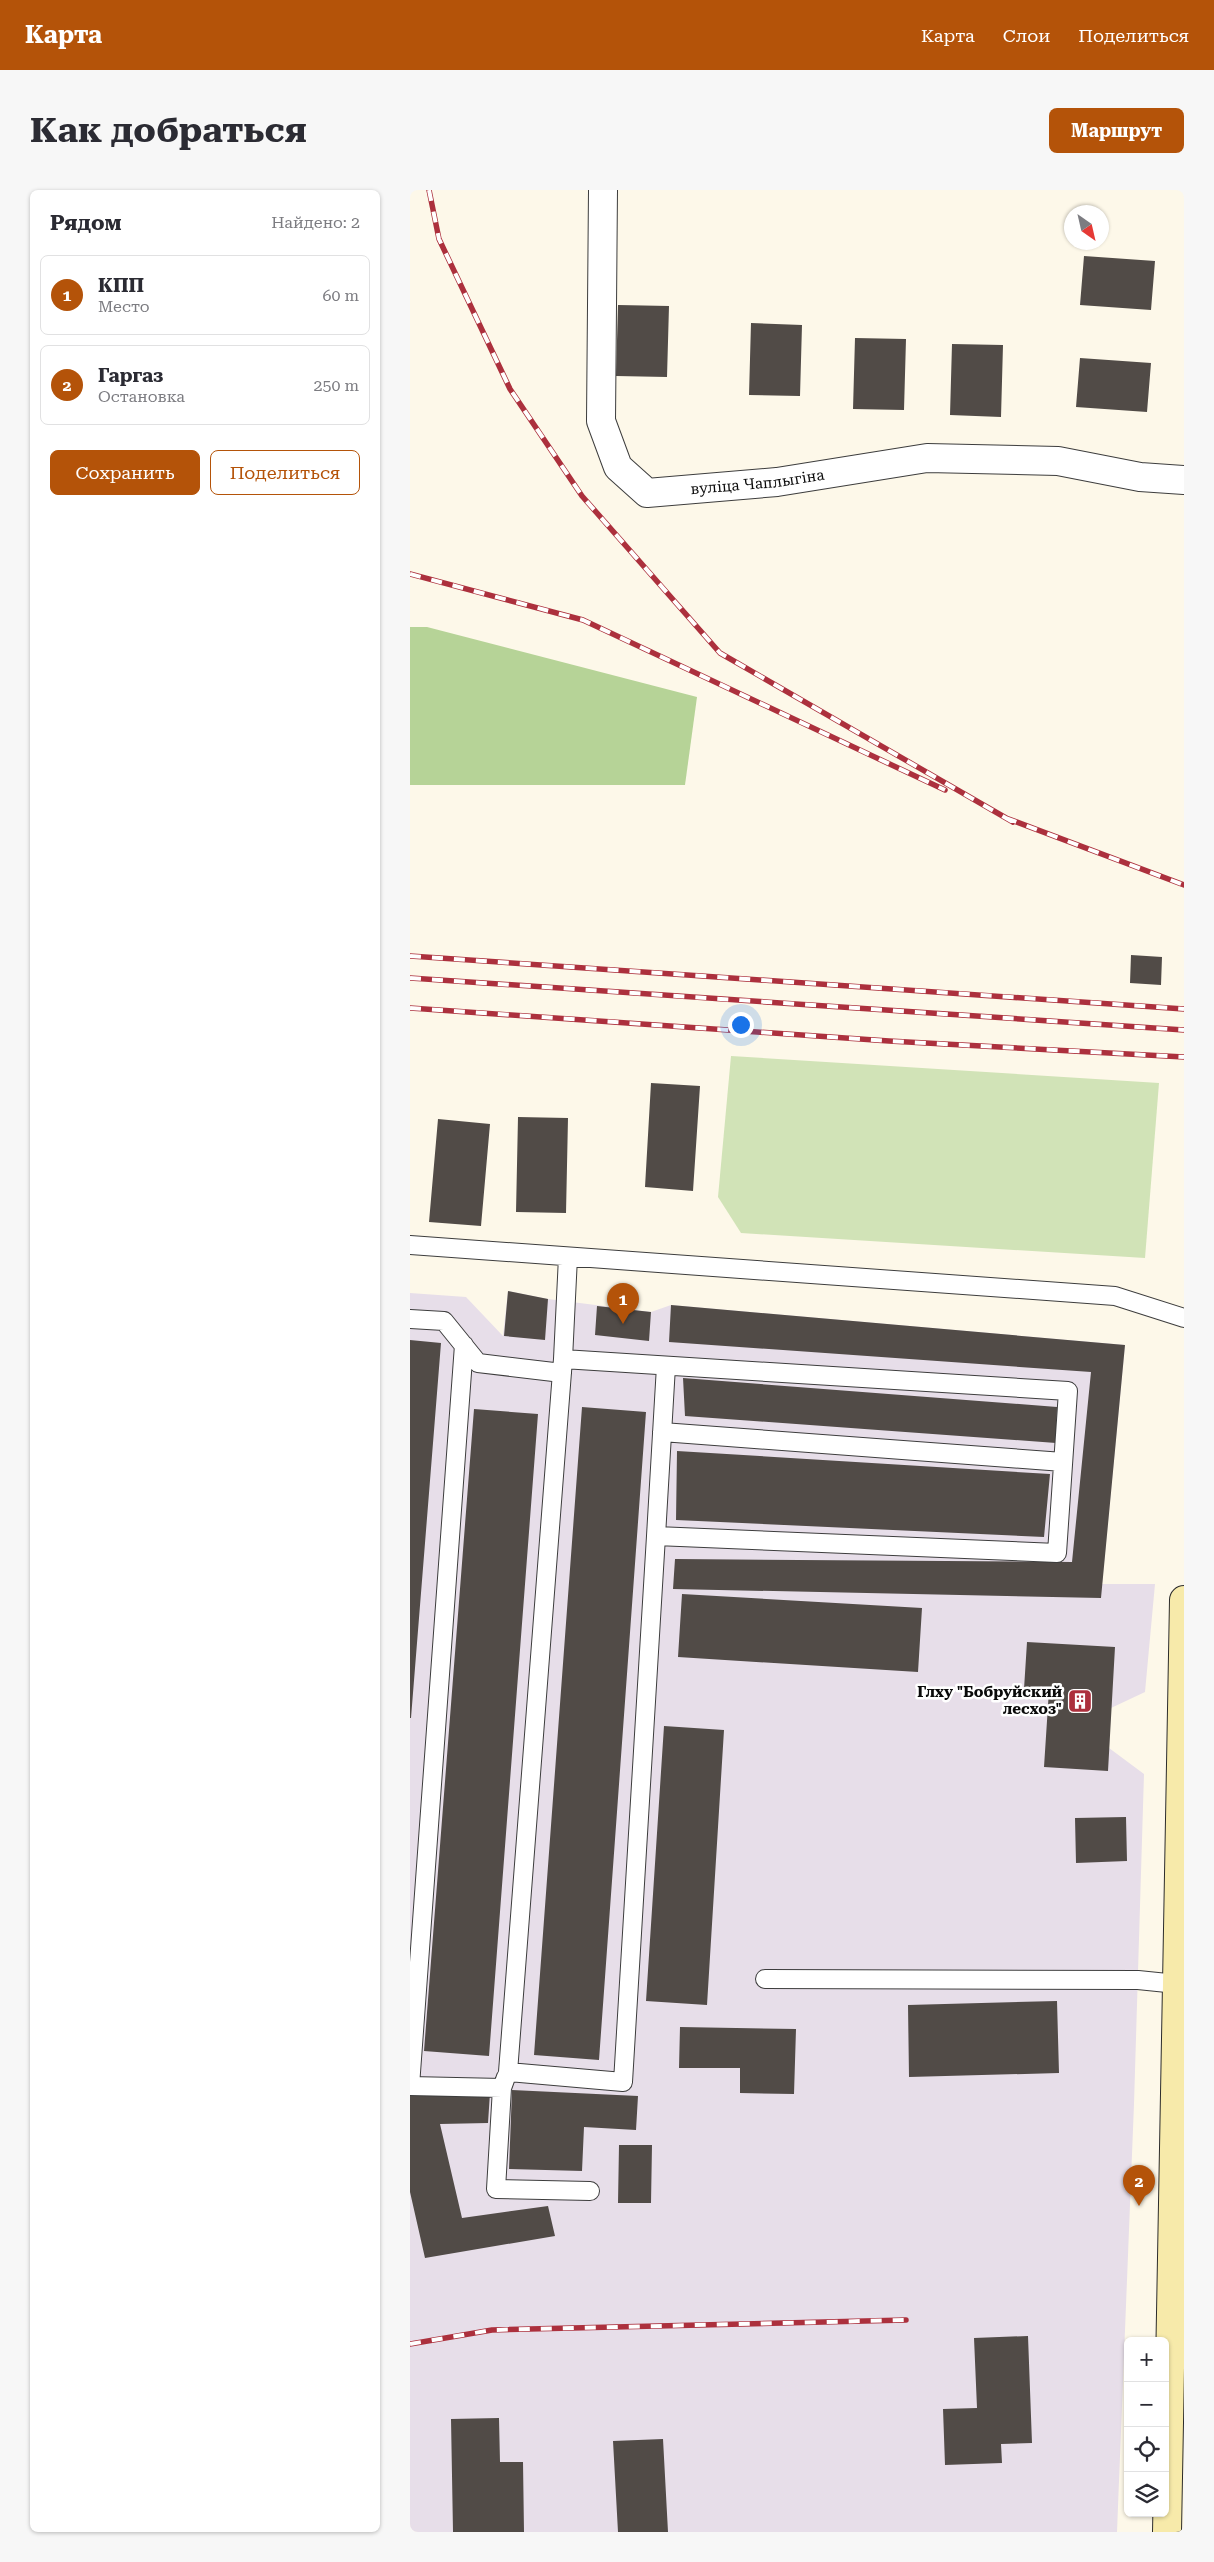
<!DOCTYPE html>
<html lang="ru">
<meta charset="utf-8">
<style>
:root{--surface:#fff;--page:#f7f7f7;--text:#2b2b33;--muted:#7c7c81;--line:#e1e1e2;--accent:#b45309}
body{margin:0;font-family:"Roboto Serif",serif;background:var(--page);color:var(--text)}
.controls{position:absolute;right:15px;bottom:15px;display:grid;overflow:hidden;border-radius:8px;box-shadow:0 1px 4px #0004}
.controls button{width:45px;height:45px;display:grid;place-items:center;padding:0;border:0;border-bottom:1px solid var(--line);background:var(--surface);color:var(--text);font:25px sans-serif}
.compass{position:absolute;left:654px;top:15px;width:45px;height:45px;border-radius:50%;background:var(--surface);box-shadow:0 1px 4px #0004;rotate:146deg}
.you{position:absolute;left:330px;top:834px;width:18px;height:18px;margin:-12px;border:4px solid #fff;border-radius:50%;background:#1a73e8;box-shadow:0 0 0 8px #1a73e833}
.badge{display:grid;place-items:center;width:32px;height:32px;border-radius:50%;background:var(--accent);color:#fff;font-size:16px;font-weight:700}
.pin{position:absolute;translate:-50% -41px;filter:drop-shadow(0 1px 2px #0008)}
.pin::after{content:'';position:absolute;top:26px;width:18px;height:15px;background:inherit;clip-path:polygon(0 0,100% 0,50% 100%)}
.list{margin:0;padding:0;list-style:none}
h2{display:flex;justify-content:space-between;align-items:center;height:65px;margin:0;padding:0 20px;font-size:21px}
h2 small{font-size:16px;font-weight:400;color:var(--muted)}
.list li{display:grid;grid-template-columns:32px 1fr auto;gap:15px;align-items:center;box-sizing:border-box;height:80px;margin:0 10px 10px;padding:0 10px;border:1px solid var(--line);border-radius:8px}
.list b{display:block;font-size:19px;white-space:nowrap}
.list p{margin:0;font-size:16px;white-space:nowrap;color:var(--muted)}
.list em{font-size:16px;font-style:normal;color:var(--muted)}
.actions{display:flex;gap:10px;padding:15px 20px}
.actions a{flex:1;padding:11px 0;border:1px solid var(--accent);border-radius:8px;text-align:center;font-size:18px;color:var(--accent)}
.actions .main{background:var(--accent);color:#fff}
.icon{flex:none;width:28px;height:28px;fill:none;stroke:currentColor;stroke-width:2;stroke-linecap:round;stroke-linejoin:round}
.map{position:relative;flex:none;width:774px;height:2342px;overflow:hidden;border-radius:8px}
header{display:flex;align-items:center;gap:30px;box-sizing:border-box;height:70px;padding:0 25px;background:var(--accent);color:#fff}
header strong{font-size:24px}
nav{display:flex;gap:28px;margin-inline-start:auto;font-size:18px}
.intro{display:flex;align-items:center;justify-content:space-between;box-sizing:border-box;height:120px;padding:0 30px}
h1{margin:0;font-size:35px}
.button{padding:12px 22px;border-radius:8px;background:var(--accent);color:#fff;font-size:18px;font-weight:700}
main{display:flex;gap:30px;padding:0 30px}
aside{flex:1;background:var(--surface);border-radius:8px;box-shadow:0 1px 4px #0004}
.map>svg:first-child{display:block}
</style>
<header>
<strong>Карта</strong>
<nav><a>Карта</a><a>Слои</a><a>Поделиться</a></nav>
</header>
<div class="intro"><h1>Как добраться</h1><a class="button">Маршрут</a></div>
<main>
<aside>
<h2>Рядом<small>Найдено: 2</small></h2>
<ul class="list">
<li><span class="badge">1</span><div><b>КПП</b><p>Место</p></div><em>60 m</em></li>
<li><span class="badge">2</span><div><b>Гаргаз</b><p>Остановка</p></div><em>250 m</em></li>
</ul>
<div class="actions"><a class="main">Сохранить</a><a>Поделиться</a></div>
</aside>
<div class="map">
<svg width="774" height="2342" viewBox="0 0 774 2342">
<rect width="100%" height="100%" fill="#fdf8e9"/>
<!-- industrial -->
<path fill="#e7dee9" d="M98,1101L138,1109L241,1122L261,1115L715,1155L692,1394H745L735,1502L701,1518L699,1558L734,1584L724,1914L707,2342H0V1103L56,1107L93,1146Z"/>
<!-- green -->
<path fill="#d1e3b7" d="M321,866L749,893L735,1068L331,1043L308,1007Z"/>
<!-- forest -->
<path fill="#b6d397" d="M0,437H17L287,507L275,595H0Z"/>
<!-- building -->
<path fill="#514b47" d="M674,66L745,71L741,120L670,115Z
M208,115L259,116L257,187L206,186Z
M341,133L392,135L390,206L339,205Z
M445,148L496,149L494,220L443,219Z
M542,154L593,155L591,227L540,225Z
M670,168L741,173L737,222L666,217Z
M721,765L752,767L751,795L720,793Z
M241,893L290,896L283,1001L235,997Z
M108,927L158,928L156,1023L106,1022Z
M28,929L80,934L71,1036L19,1032Z
M98,1101L138,1109L135,1150L94,1146Z
M261,1115L715,1155L691,1408L263,1399L265,1369L662,1372L681,1182L259,1152Z
M187,1116L241,1122L239,1151L185,1145Z
M0,1150L31,1153L1,1528H0Z
M273,1188L647,1217L646,1253L275,1226Z
M172,1217L236,1222L189,1870L124,1865Z
M64,1219L128,1224L79,1866L14,1861Z
M267,1261L640,1284L634,1347L266,1330Z
M272,1404L512,1418L508,1482L268,1467Z
M617,1452L705,1457L698,1581L634,1577L639,1500L614,1499Z
M254,1536L314,1540L297,1815L236,1811Z
M716,1627L717,1671L666,1673L665,1628Z
M647,1811L649,1883L499,1887L498,1815Z
M270,1837L386,1839L384,1904L330,1903V1878H269Z
M102,1900L228,1906L226,1940L174,1937L172,1981L99,1979Z
M0,1903H80L78,1933L30,1934L52,2028L138,2016L145,2046L15,2068L0,2002Z
M209,1955H242L241,2013H208Z
M618,2146L622,2253L591,2254L592,2273L535,2275L533,2219L567,2218L564,2148Z
M89,2228L90,2272H113L114,2342H43L41,2229Z
M253,2249L258,2342H208L203,2251Z"/>
<g fill="none" stroke-linecap="round" stroke-linejoin="round">
<defs>
<path id="service" d="M0,1055L705,1106L774,1128
M158,1067L153,1169L658,1201L647,1363L246,1346L256,1176
M0,1129L34,1131L68,1173L152,1183
M54,1155L0,1896L92,1898
M153,1169L98,1882L213,1892L246,1346
M252,1242L653,1272
M355,1789L728,1790L767,1794
M96,1887L92,1898L86,1999L180,2001"/>
<g id="minor">
<path id="s1" d="M193,0L191,231L208,277L237,303L367,292L517,268L648,271L730,287L774,290"/>
</g>
<path id="secondary" d="M757,2342L774,1410"/>
</defs>
<!-- service casing -->
<use href="#service" stroke="#3d3d3d" stroke-width="20"/>
<!-- minor casing -->
<use href="#minor" stroke="#3d3d3d" stroke-width="30"/>
<!-- secondary casing -->
<use href="#secondary" stroke="#2c2c2c" stroke-width="30"/>
<!-- service -->
<use href="#service" stroke="#fff" stroke-width="18"/>
<!-- minor -->
<use href="#minor" stroke="#fff" stroke-width="28"/>
<!-- secondary -->
<use href="#secondary" stroke="#f7eaaa" stroke-width="28"/>
<defs>
<path id="rail" d="M19,0L29,49L100,199L172,306L310,463L603,632
M0,384L173,430L535,600
M596,628L774,695
M0,766L774,819
M0,788L774,840
M0,818L479,851L774,867
M0,2154L82,2140L496,2130"/>
</defs>
<!-- rail casing -->
<use href="#rail" stroke="#ac303d" stroke-width="5.5"/>
<!-- rail -->
<use href="#rail" stroke="#fff" stroke-width="4" stroke-dasharray="11" stroke-linecap="butt"/>
</g>
<!-- icons -->
<defs>
<symbol id="building-square" viewBox="-11 -11 22 22"><rect x="-9" y="-9" width="18" height="18" rx="4" fill="#ac303d" stroke="#fff"/><path d="M-4-6H4V6H1V3H-1V6H-4ZM-2.5-4.3h1.7v1.8h-1.7ZM.8-4.3h1.7v1.8H.8ZM-2.5-1h1.7V.8h-1.7ZM.8-1h1.7V.8H.8Z" fill="#fff"/></symbol>
</defs>
<g fill-rule="evenodd">
<use href="#building-square" x="656" y="1497" width="28" height="28"/>
</g>
<g text-anchor="middle" stroke-width="5" stroke-linejoin="round" paint-order="stroke">
<!-- street labels -->
<g font-size="15" fill="#0a0a0a" stroke="#fff">
<text dy="5" stroke="none"><textPath href="#s1" startOffset="430">вуліца Чаплыгіна</textPath></text>
</g>
<!-- poi labels -->
<g font-size="15" font-weight="bold" fill="#0a0a0a" stroke="#fff" text-anchor="end">
<text x="652" y="1507">Глху "Бобруйский<tspan x="652" dy="17">лесхоз"</tspan></text>
</g>
</g>
</svg>
<div class="controls">
<button>+</button>
<button>−</button>
<button><svg class="icon" aria-label="locate" viewBox="0 0 24 24"><circle cx="12" cy="12" r="6"/><path d="M12 2v4M12 18v4M2 12h4M18 12h4"/></svg></button>
<button><svg class="icon" aria-label="layers" viewBox="0 0 24 24"><path d="M12 4l9 5-9 5-9-5zM3 14l9 5 9-5"/></svg></button>
</div>
<svg class="compass" viewBox="-18 -18 36 36"><path d="M0-13l5 13h-10z" fill="#e53935"/><path d="M0 13l5-13h-10z" fill="#7c7c81"/></svg>
<div class="you"></div>
<div class="pin badge" style="left:213px;top:1134px">1</div>
<div class="pin badge" style="left:729px;top:2016px">2</div>
</div>
</main>
